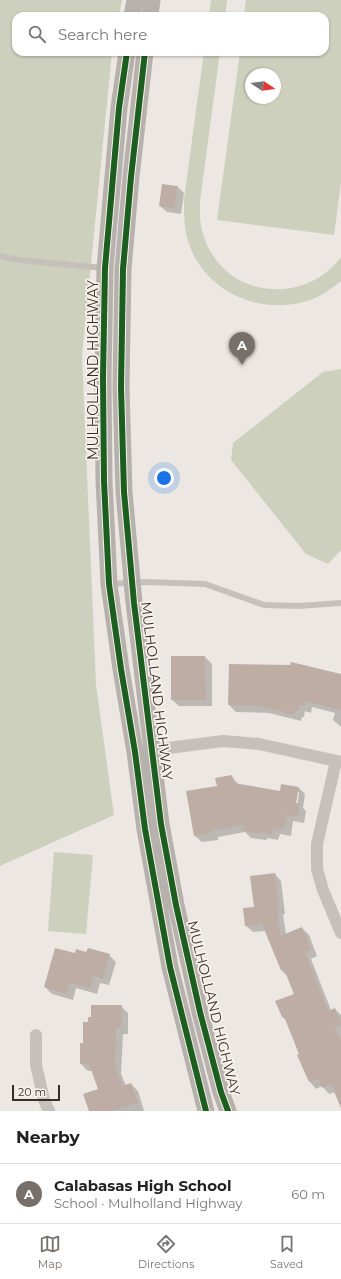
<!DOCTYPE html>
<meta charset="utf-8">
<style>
:root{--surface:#fff;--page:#f2f2f2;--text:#222;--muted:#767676;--line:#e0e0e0;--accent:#766f6a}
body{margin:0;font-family:Montserrat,sans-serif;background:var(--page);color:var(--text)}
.compass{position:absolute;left:245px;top:68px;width:36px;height:36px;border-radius:50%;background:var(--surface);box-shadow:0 1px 3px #0004;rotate:103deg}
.scale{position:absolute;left:12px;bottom:10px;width:48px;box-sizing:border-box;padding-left:4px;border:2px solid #362e2a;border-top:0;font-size:11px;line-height:14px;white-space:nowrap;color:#362e2a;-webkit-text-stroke:3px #f8f2ea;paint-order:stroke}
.you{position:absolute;left:164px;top:478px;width:14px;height:14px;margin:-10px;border:3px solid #fff;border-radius:50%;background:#1a73e8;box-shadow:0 0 0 6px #1a73e833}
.badge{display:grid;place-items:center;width:26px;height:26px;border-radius:50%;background:var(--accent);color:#fff;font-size:13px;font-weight:700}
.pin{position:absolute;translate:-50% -33px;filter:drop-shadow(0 1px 2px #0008)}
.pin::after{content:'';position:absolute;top:21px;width:14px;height:12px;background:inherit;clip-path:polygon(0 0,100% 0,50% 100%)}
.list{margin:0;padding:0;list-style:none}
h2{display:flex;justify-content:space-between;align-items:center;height:52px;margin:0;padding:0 16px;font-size:17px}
h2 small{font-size:13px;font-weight:400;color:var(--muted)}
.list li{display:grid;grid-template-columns:26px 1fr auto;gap:12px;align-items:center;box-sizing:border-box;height:60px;padding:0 16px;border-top:1px solid var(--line)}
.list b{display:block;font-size:15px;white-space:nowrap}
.list p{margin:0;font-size:13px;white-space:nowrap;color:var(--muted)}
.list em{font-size:13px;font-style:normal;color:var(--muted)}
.icon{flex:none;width:22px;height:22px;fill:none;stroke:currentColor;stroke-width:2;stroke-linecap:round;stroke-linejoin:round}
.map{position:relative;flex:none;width:341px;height:1111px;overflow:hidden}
.search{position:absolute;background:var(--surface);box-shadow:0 1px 3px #0004;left:12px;right:12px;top:12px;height:44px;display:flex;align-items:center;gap:10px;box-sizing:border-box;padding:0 14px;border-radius:12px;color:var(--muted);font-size:15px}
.sheet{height:112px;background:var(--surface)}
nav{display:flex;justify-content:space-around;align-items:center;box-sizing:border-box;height:56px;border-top:1px solid var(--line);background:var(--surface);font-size:11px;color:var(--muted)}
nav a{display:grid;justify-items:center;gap:2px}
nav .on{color:var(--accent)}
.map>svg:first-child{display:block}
</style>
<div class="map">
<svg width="341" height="1111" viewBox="0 0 341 1111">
<rect width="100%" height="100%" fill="#ece7e2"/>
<!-- green -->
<path fill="#cdd0bd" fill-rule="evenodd" d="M0,0H122L119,16H16V52H112L82,355L96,685L114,815L0,866Z
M211,0H227L225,16H209Z
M246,0H341V182L334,235L217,220L240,52H325V16H244ZM251,74H275V98H251Z
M204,52H220L200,201C199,219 201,237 212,254C240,300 309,301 341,257V281C332,288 323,295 313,299C265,317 209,295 190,247C184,231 184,215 184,199Z
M341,369V550L328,564L306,554L231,460L233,443L323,372Z
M54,852L93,855L86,934L48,931Z"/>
<!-- shadow -->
<path fill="#0003" fill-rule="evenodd" d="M177,186L184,193L181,214L167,212L160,206Z
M205,657L212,664V706H179L172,700Z
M341,675V727L333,720L335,713L312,707L311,713L305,711L304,717H302L301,721L269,713L236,712L229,705Z
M232,777L239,785L281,792L299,788L305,794L303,808L306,811L304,823L293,821L291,836L280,834L278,840L267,838V840L251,838L245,832L218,837V840L202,842L195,836L218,787ZM297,792H299L297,808L295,807Z
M275,874L281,881L285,914H283L286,935L302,928L309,935L317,956L311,959L331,1010L335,1009L341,1015V1107L335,1092L329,1094L322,1086L316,1089L310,1082L298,1056L300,1055L295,994L287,976L281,970L265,931L253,932L246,926L255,907Z
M87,953L109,955L116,962L109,985L100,983L97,994L76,988L73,1000L52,994L45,987L75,954Z
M121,1006L128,1013V1034H123L121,1074L126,1086L131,1084L138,1091L144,1111H90L99,1090L92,1071H88L81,1064L84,1044L89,1023Z"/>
<!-- building -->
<path fill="#beada5" d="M162,184L177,186L175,208L159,206Z
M171,656H205L206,700H171Z
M291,662L341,674V710L305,701L304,706L299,705L298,711H295L294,715L261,706L228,705L229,664L290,665Z
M232,775L234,783L280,791L281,784L299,787L296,803H300L298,816L287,815L284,829L273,828L272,834L261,832V834L243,831L244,825L212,830V833L194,836L186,791L217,786L215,778Z
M275,873L279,907H277L280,936L302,927L311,949L305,952L314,975L328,1011L335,1008L341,1024V1025L335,1027L341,1042V1108L331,1084L322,1088L318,1078L309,1082L297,1055L299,1054L285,1019L282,1017L275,1001L294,994L284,969L281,970L262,924L245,926L243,908L254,907L250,876Z
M55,948L75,953L76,949L86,952L88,948L110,954L103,979L94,976L90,988L69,982L66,994L44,987Z
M91,1005H122L121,1028H116L115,1066L122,1086L131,1083L138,1103L112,1111H89L83,1094L98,1089L89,1064H80V1043H83V1022H88V1017H91Z"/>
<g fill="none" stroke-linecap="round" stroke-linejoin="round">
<!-- lane -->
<path stroke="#c6c0bb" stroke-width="6" d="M0,256L18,260L104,268
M110,584L146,582L205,584L264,605L298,606L341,603"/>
<!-- street -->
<path stroke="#c6c0bb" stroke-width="12" d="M145,751L223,741L259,744L341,762
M336,761L317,844V869L323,890L341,933
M36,1035V1065L44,1100L49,1111"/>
<!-- secondary -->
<path stroke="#b6b1ac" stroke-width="17" d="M132,16L135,0
M150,16L152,0
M127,52L119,108L105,268L103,378L104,481L109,584L121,669L135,752L145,829L170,967L206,1111
M145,52L131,177L123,269L121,387L124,492L134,603L161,824L176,905L200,1012L221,1092L228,1111"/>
<defs>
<path id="cycleway" d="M127,52L119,108L105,268L103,378L104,481L109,584L121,669L135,752L145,829L170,967L206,1111
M145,52L131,177L123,269L121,387L124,492L134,603L161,824L176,905L200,1012L221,1092L228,1111"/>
</defs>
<!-- cycleway casing -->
<use href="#cycleway" stroke="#f8f2ea" stroke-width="8"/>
<!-- cycleway -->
<use href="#cycleway" stroke="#1b5e20" stroke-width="6"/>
</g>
<g text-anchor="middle" stroke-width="3.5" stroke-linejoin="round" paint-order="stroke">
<!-- street labels -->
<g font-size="14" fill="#362e2a" stroke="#f8f2ea">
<text transform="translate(93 370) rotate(-90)" y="5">MULHOLLAND HIGHWAY</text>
<text transform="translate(157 691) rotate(83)" y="5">MULHOLLAND HIGHWAY</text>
<text transform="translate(214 1008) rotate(76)" y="5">MULHOLLAND HIGHWAY</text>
</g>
</g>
</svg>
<svg class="compass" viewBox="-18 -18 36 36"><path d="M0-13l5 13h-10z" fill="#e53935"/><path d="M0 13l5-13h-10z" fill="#767676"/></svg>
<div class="scale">20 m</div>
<div class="you"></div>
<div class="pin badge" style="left:242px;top:365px">A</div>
<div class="search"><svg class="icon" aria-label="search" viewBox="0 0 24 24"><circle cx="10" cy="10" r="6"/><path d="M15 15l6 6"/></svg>Search here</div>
</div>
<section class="sheet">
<h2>Nearby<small></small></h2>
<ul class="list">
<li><span class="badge">A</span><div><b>Calabasas High School</b><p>School · Mulholland Highway</p></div><em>60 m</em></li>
</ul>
</section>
<nav>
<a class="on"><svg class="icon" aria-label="map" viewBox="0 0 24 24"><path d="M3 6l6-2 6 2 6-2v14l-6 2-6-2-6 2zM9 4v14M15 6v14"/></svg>Map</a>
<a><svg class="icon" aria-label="directions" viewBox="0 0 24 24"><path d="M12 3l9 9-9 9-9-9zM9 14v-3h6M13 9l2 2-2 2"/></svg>Directions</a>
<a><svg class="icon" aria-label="saved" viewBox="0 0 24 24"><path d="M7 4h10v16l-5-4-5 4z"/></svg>Saved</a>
</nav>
